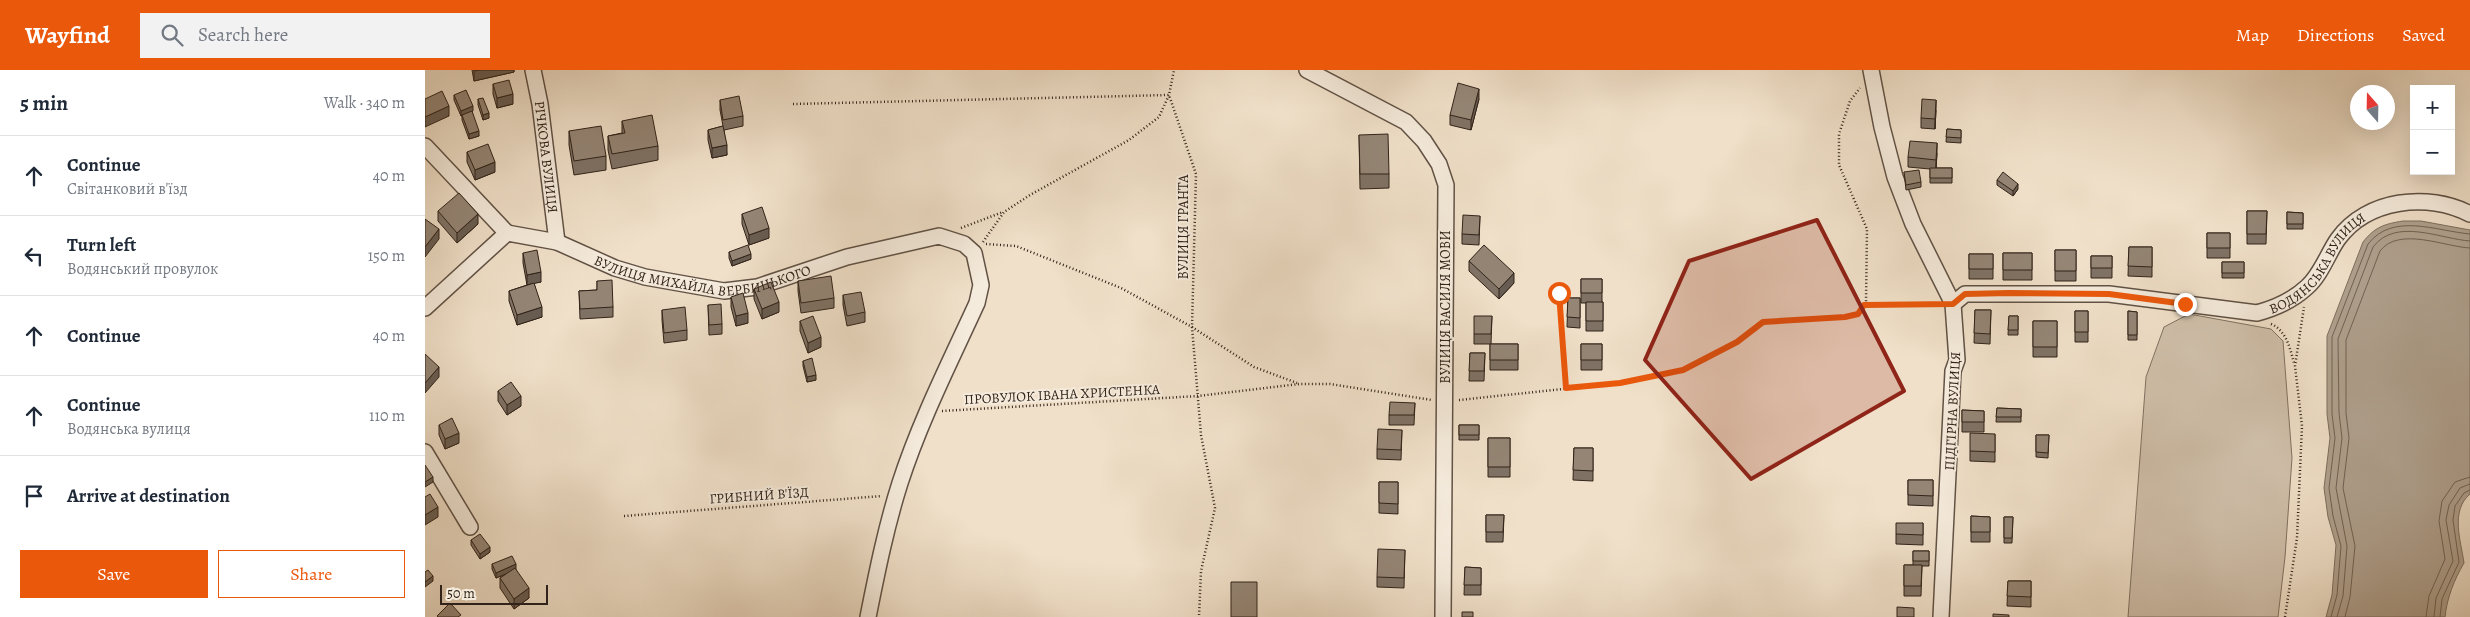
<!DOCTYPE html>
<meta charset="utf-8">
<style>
:root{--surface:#fff;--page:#f2f2f3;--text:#1f2937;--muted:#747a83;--line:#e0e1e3;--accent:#ea580c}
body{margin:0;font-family:Alegreya,serif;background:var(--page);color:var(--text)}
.controls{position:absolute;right:15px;top:15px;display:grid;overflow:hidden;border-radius:0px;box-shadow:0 5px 20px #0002}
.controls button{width:45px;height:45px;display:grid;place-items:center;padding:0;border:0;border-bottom:1px solid var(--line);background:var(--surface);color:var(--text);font:25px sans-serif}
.compass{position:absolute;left:1925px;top:15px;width:45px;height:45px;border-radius:50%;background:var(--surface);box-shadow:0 5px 20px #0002;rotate:340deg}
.scale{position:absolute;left:15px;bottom:12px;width:108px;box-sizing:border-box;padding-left:5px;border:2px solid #312319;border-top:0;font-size:14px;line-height:18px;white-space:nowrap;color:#312319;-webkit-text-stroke:4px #f5ebdc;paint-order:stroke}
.stop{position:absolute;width:15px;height:15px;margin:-11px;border:4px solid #ea580c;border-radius:50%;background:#fff}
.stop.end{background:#ea580c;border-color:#fff;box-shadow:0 1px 5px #0008}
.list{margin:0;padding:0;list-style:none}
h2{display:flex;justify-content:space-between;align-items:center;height:65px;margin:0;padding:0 20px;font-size:21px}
h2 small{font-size:16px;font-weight:400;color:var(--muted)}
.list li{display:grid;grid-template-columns:32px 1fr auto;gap:15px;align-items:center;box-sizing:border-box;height:80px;padding:0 20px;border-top:1px solid var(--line)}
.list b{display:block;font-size:19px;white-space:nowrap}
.list p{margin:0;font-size:16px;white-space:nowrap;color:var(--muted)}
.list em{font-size:16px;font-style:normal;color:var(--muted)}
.actions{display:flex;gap:10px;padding:15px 20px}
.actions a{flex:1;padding:11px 0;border:1px solid var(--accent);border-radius:0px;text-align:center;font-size:18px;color:var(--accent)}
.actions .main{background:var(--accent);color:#fff}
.icon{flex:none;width:28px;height:28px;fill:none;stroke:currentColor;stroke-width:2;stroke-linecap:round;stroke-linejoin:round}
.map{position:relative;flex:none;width:2045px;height:547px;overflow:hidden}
header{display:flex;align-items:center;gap:30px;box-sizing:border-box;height:70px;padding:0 25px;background:var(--accent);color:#fff}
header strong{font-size:24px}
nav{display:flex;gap:28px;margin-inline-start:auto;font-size:18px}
.search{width:350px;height:45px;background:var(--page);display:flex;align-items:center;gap:12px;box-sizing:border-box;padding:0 18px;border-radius:0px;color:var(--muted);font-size:19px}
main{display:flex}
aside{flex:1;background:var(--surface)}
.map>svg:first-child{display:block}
</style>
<header>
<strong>Wayfind</strong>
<div class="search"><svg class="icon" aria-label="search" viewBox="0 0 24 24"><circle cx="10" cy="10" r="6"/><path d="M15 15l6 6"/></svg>Search here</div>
<nav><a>Map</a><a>Directions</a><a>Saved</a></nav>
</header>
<main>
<aside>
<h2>5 min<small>Walk · 340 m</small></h2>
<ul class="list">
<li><svg class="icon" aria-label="ahead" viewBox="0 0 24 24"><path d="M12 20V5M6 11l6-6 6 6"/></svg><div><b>Continue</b><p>Світанковий в'їзд</p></div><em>40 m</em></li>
<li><svg class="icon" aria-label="left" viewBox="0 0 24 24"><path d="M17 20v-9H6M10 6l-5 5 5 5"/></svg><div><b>Turn left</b><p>Водянський провулок</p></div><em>150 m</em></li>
<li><svg class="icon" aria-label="ahead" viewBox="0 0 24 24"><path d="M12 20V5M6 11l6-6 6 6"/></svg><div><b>Continue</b></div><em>40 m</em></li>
<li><svg class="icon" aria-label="ahead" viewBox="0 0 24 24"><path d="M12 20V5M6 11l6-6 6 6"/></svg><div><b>Continue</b><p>Водянська вулиця</p></div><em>110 m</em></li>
<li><svg class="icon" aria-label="arrive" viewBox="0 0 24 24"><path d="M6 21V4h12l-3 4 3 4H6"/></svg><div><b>Arrive at destination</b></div></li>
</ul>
<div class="actions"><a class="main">Save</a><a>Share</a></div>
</aside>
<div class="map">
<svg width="2045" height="547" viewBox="0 0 2045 547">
<rect width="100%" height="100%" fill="#f0e0c9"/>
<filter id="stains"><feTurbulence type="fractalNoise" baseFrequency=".004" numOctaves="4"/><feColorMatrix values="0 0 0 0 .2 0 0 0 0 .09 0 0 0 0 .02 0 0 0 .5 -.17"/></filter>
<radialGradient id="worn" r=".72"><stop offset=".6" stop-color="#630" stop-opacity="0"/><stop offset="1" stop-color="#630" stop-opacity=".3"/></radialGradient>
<!-- green -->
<path fill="#d0c0ab" stroke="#807262" d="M1764,244L1846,259L1858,271L1867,388L1860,487L1853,547H1703L1721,307L1739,257Z"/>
<!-- water -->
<path fill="#afa08d" stroke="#7d6e5f" d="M1978,151H1996L2045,160V424C2025,441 2036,471 2039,493C2029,510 2022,528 2020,547H1901L1907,525L1911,475L1903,447L1899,418L1905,368L1902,344V266L1938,172C1950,157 1959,154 1978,151Z"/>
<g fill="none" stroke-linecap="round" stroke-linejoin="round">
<!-- shore -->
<path stroke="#706253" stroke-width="1" d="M1906,547L1912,525L1916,476L1908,446L1904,418L1910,368L1907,344V267L1943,174C1968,142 2011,161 2045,164
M1912,547L1918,526L1922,476L1911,418L1917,368L1914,343L1913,269L1948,177C1971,147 2015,169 2045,171
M1920,547L1925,527L1930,476L1918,418L1924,368L1921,343V270L1955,181C1974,156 2020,177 2045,178
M2001,547L2004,526L2020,489L2014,451L2017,431L2030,412L2045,407
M2009,547L2011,528L2028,491L2021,450L2024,435L2035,418L2045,414
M2015,547L2017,529L2034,492L2028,450L2030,436L2039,423L2045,420"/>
<defs>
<g id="minor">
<path id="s1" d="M108,0L115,34L132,172"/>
<path d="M882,0L981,52L999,71L1014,94L1021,115L1018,547"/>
<path d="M1446,0L1457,57L1470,107L1488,154L1528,234L1532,290L1528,301L1516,547"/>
<path d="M0,76L82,163"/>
<path id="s2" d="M1528,234L1540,224H1684L1832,243C1851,238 1867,231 1882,217C1896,205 1903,183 1913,169C1942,129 2003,122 2045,144"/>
<path id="s3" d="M0,238L82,163L132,172L190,198L220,207L299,221L332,217L422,187L514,166L539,174L549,183L556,215L552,233C525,292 495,351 475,413C461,457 452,502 443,547"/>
<path d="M0,382L45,457"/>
</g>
</defs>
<!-- minor casing -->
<use href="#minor" stroke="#615245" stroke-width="18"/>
<!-- path -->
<path stroke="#312319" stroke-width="2.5" stroke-dasharray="1 2.5" stroke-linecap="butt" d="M368,34L744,25L771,104L767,257L776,365L790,438L776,501L774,547
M536,158L578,142
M558,172L579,142L605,125L704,70L734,47L744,25L749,0
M561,174L591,176L696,218L767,257L829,297L872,313
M1134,223L1141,318
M1440,235L1512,234
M1846,254C1861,260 1865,278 1869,293
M1034,330L1195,313L1258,300L1312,272L1338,252L1420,247L1433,244L1441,232L1442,159L1414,95V64L1425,31L1435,18
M517,341L773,326L874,314H905L1007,330
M199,446L457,426
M1860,547L1872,468L1877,356L1870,296L1879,237"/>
<!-- minor -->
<use href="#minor" stroke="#f5ebdc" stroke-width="15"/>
</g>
<!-- wall -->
<path fill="#7f7265" stroke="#312319" d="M47,0H89V2L49,11Z
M68,14L88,34L72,38L68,24Z
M29,25L48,41L47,42L54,66L44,69L37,50V46H36L29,30Z
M53,29L64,48L58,50L53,35Z
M1054,29L1046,60L1025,55V45Z
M295,30L318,46V56L299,60L302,85L287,88L283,70V60L298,56L295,40Z
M1511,40L1510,59L1496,58V48Z
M197,51L233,76V90L187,99L183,80V66L197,63Z
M1522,59L1536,60V73L1521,72Z
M144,61L181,86V100L149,105L144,75Z
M934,65L964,104V118L935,119Z
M42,82L70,102L50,110L42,92Z
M1512,83L1511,98H1527V113H1505V99L1483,97V87Z
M1479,102L1496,112V117L1481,120Z
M1572,110L1593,119L1588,126L1572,115Z
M13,141L53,154L32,173L13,151Z
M1822,141H1842L1841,174H1822Z
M1862,142L1878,143V159H1862Z
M317,144L344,168L324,175L317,154Z
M1055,146L1054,175L1037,174V164Z
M1782,163H1805V188H1782Z
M1704,177H1727V207L1703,206Z
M1630,180H1651V211H1630Z
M304,182L326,189L307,196L304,188Z
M98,183L116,212L109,213L117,247L92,255L84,231V221L102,215L98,193Z
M1578,183H1607V210H1578Z
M1544,184H1568V209H1544Z
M1666,186H1687V208H1666Z
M1044,191L1089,213L1074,229L1044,201Z
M1797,192H1819V208H1797Z
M1156,209H1177V232H1178V261H1161V233H1156Z
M172,211L188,237V247L155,249L154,221L172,220Z
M373,211L409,228V238L376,243L373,221Z
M329,219L354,242L337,249L329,229Z
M418,225L440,242V252L422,256L418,235Z
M306,227L323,253L311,256L306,237Z
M1143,228H1155V258L1142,257Z
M283,235L297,254V264L284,265Z
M237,240L262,260V270L239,273L237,250Z
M1550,240H1566L1565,274L1549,273Z
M1650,241H1663V272H1650Z
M1703,241L1712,242V270H1703Z
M1067,246L1066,274H1093V300H1065V274H1049V264Z
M1584,246H1593V265H1583Z
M375,251L396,277L383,283L375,261Z
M1608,251H1632V287H1608Z
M1156,274H1177V300H1156Z
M1045,283H1060L1059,311H1044Z
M378,291L391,310L382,312L378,296Z
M73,321L96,336L82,345L73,331Z
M990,333L989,355H964V345Z
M1572,338L1596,339V352H1571Z
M1537,340L1559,341V362H1537Z
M14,355L34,373L20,379L14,365Z
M1034,355H1054V370H1034Z
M977,360L976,390L952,389V379Z
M1570,364V392L1545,391V381Z
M1611,365H1624L1623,388L1611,387Z
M1063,368H1085V407H1063Z
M1149,378H1168V411L1148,410Z
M1483,410H1508V436L1483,435Z
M954,412H973V444L954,443Z
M1061,445H1079L1078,472H1061Z
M1546,446L1565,447V472H1546Z
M1579,447H1588L1587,473H1579Z
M1498,453V475L1471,474V464Z
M46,470L65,482L55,489L46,475Z
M980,480L979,518L952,517V507Z
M1488,481H1504V496H1497L1496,526H1479V495H1488Z
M67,494L91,500L104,528L89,539L75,518V508L81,504L71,508L67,499Z
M1040,497L1056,498V525H1039Z
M1583,511H1606V537L1582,536Z"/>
<!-- shaded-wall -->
<path fill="#685d52" stroke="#312319" d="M55,0H89V2L49,11V1Z
M1054,19V29L1046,60V50Z
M88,24V34L72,38V28Z
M1511,30V40L1510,59V49Z
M24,36V46L0,57V47Z
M48,36V41L36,46V41Z
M64,43V48L58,50V45Z
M54,61V66L44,69V64Z
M1512,73V83L1511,100V90Z
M302,75V85L287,88V78Z
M70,92V102L50,110V100Z
M1593,114V119L1588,126V121Z
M53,144V154L32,173V163Z
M344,158V168L324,175V165Z
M14,159V169L0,187V177Z
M326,184V189L307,196V191Z
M116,202V212L102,215V205Z
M1089,203V213L1074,229V219Z
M354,232V242L337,249V239Z
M117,237V247L92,255V245Z
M323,243V253L311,256V246Z
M396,267V277L383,283V273Z
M14,297V307L0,323V313Z
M391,305V310L382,312V307Z
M96,326V336L82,345V335Z
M34,363V373L20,379V369Z
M8,407V412L0,417V412Z
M13,437V447L0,455V445Z
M65,477V482L55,489V484Z
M91,494V500L71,508V503Z
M8,506V511L0,517V512Z
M104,518V528L89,539V529Z"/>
<!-- building -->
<path fill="#948575" stroke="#312319" d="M84,10L88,24L72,28L68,14Z
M1033,13L1054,19L1046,50L1025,45Z
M41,20L48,36L36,41L29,25Z
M17,21L24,36L0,47V29Z
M314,26L318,46L298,50L295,30Z
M58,28L64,43L58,45L53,29Z
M1497,29L1511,30L1510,49L1496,48Z
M47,41L54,61L44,64L37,45Z
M227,45L233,76L187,84L183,66L200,63L197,51Z
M176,56L181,86L149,91L144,61Z
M298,56L302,75L287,78L283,60Z
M1522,59L1536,60V68L1521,67Z
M963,64L964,104H935L934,65Z
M1485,71L1512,73L1511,90L1483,87Z
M63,74L70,92L50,100L42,82Z
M1505,98H1527V108H1505Z
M1494,100L1496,112L1481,115L1479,102Z
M1578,102L1593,114L1588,121L1572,110Z
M34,123L53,144L32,163L13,141Z
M337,137L344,158L324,165L317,144Z
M1822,141H1842L1841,164H1822Z
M1862,142L1878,143V154H1862Z
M1038,145L1055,146L1054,165L1037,164Z
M0,149L14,159L0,177Z
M1782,163H1805V178H1782Z
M323,175L326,184L307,191L304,182Z
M1059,175L1089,203L1074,219L1044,191Z
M1704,177H1727V197L1703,196Z
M112,180L116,202L102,205L98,183Z
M1630,180H1651V201H1630Z
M1578,183H1607V200H1578Z
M1544,184H1568V199H1544Z
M1666,186H1687V198H1666Z
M1797,192H1819V203H1797Z
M406,206L409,228L376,233L373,211Z
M1156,209H1177V223H1156Z
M187,210L188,237L155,239L154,221L172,220V211Z
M346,212L354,232L337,239L329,219Z
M109,213L117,237L92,245L84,221Z
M436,222L440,242L422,246L418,225Z
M318,223L323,243L311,246L306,227Z
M1143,228H1155V248L1142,247Z
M1161,232H1178V251H1161Z
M296,234L297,254L284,255L283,235Z
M260,237L262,260L239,263L237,240Z
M1550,240H1566L1565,264L1549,263Z
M1650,241H1663V262H1650Z
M1703,241L1712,242V265H1703Z
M388,246L396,267L383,273L375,251Z
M1049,246H1067L1066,264H1049Z
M1584,246H1593V260H1583Z
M1608,251H1632V277H1608Z
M1065,274H1093V290H1065Z
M1156,274H1177V290H1156Z
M1045,283H1060L1059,301H1044Z
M0,284L14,297L0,313Z
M387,288L391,305L382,307L378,291Z
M86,312L96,326L82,335L73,321Z
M965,332L990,333L989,345H964Z
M1572,338L1596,339V347H1571Z
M1537,340L1559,341V352H1537Z
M27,348L34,363L20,369L14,355Z
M1034,355H1054V365H1034Z
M953,359L977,360L976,380L952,379Z
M1545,363L1570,364V382L1545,381Z
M1611,365H1624L1623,383L1611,382Z
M1063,368H1085V397H1063Z
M1149,378H1168V401L1148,400Z
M0,395L8,407L0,412Z
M1483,410H1508V426L1483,425Z
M954,412H973V434L954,433Z
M5,424L13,437L0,445V427Z
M1061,445H1079L1078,462H1061Z
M1546,446L1565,447V462H1546Z
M1579,447H1588L1587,468H1579Z
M1471,453H1498V465L1471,464Z
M55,464L65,477L55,484L46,470Z
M953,479L980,480L979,508L952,507Z
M1488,481H1504V491H1488Z
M87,486L91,494L71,503L67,494Z
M1479,495H1497L1496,516H1479Z
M1040,497L1056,498V515H1039Z
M90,498L104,518L89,529L75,508Z
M3,500L8,506L0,512V502Z
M1583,511H1606V527L1582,526Z
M806,512H832V547H806Z
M25,533L36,545L33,547H13L12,546Z
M1472,537L1489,538V547H1472Z
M1037,542H1048V547H1037Z
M1568,544L1584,545V547H1568Z"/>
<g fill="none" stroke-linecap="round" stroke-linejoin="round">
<!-- route -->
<path stroke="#ea580c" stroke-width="6" d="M1134,223L1141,318L1195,313L1258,300L1312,272L1338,252L1420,247L1433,244L1439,235L1528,234L1540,224L1584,223L1684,224L1760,234"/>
</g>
<!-- marked area -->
<path fill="#8f2418" fill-opacity="0.2" stroke="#8f2418" stroke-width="4" stroke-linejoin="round" d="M1392,150L1479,321L1326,409L1220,290L1264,191Z"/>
<g text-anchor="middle" stroke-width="4" stroke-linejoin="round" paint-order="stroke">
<!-- street labels -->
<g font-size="14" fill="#312319" stroke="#f5ebdc">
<text dy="5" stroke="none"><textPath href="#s1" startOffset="88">РІЧКОВА ВУЛИЦЯ</textPath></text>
<text transform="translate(758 157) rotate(-90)" y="5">ВУЛИЦЯ ГРАНТА</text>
<text dy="5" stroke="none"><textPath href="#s3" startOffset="315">ВУЛИЦЯ МИХАЙЛА ВЕРБИЦЬКОГО</textPath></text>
<text dy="5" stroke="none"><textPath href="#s2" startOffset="390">ВОДЯНСЬКА ВУЛИЦЯ</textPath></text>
<text transform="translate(1020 237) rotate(-90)" y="5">ВУЛИЦЯ ВАСИЛЯ МОВИ</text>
<text transform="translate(637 324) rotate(-3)" y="5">ПРОВУЛОК ІВАНА ХРИСТЕНКА</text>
<text transform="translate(1527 341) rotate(-87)" y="5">ПІДГІРНА ВУЛИЦЯ</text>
<text transform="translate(334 425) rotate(-4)" y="5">ГРИБНИЙ В'ЇЗД</text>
</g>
</g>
<rect width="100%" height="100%" filter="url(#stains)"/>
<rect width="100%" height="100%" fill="url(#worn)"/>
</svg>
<div class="controls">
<button>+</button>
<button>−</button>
</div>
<svg class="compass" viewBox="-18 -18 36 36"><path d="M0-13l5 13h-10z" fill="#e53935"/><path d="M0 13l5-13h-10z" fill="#747a83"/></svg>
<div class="scale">50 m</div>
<div class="stop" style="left:1134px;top:223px"></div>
<div class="stop end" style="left:1760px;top:234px"></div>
</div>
</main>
